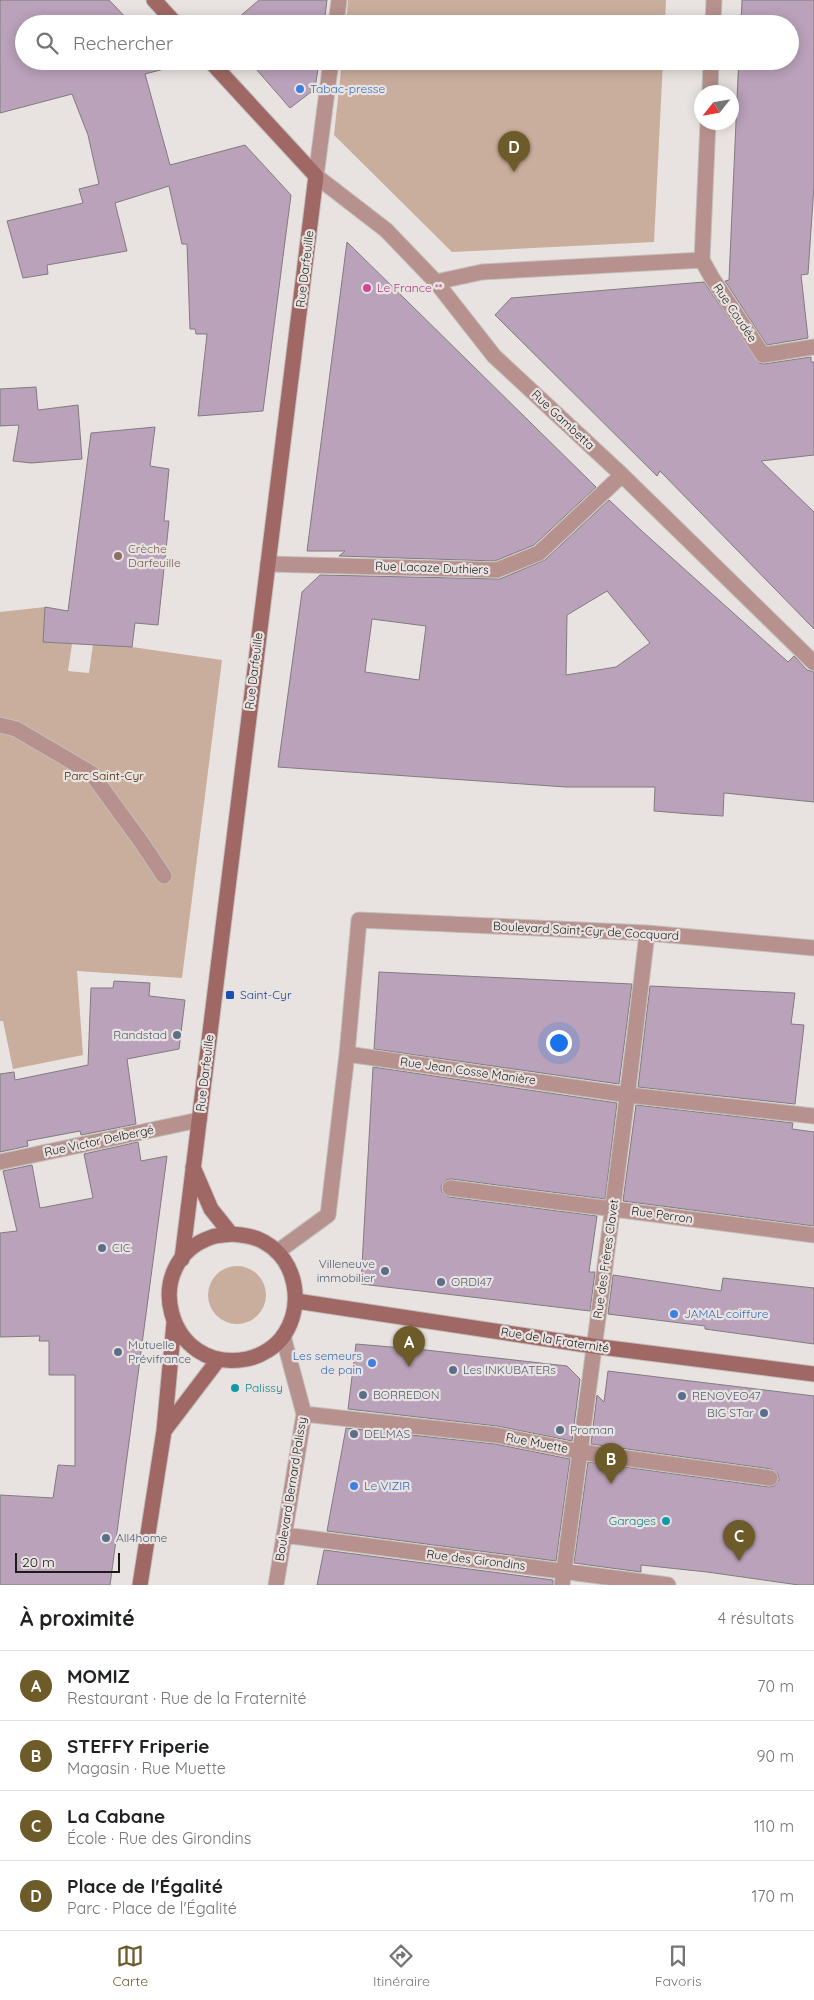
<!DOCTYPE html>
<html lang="fr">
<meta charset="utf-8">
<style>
:root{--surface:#fff;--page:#f2f2f2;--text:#202124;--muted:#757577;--line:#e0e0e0;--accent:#6d5c2a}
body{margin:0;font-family:Quicksand,sans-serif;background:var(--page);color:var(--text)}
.compass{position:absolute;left:694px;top:85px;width:45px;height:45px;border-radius:50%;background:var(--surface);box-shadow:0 2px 12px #0003;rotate:239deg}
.scale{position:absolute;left:15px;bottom:12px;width:105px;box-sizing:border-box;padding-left:5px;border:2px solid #1d1b1a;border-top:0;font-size:14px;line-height:18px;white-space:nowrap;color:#1d1b1a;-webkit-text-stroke:4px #e8e3e0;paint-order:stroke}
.you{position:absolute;left:558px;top:1042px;width:18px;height:18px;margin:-12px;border:4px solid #fff;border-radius:50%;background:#1a73e8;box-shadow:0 0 0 8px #1a73e833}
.badge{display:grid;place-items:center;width:32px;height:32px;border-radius:50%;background:var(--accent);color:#fff;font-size:16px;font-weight:700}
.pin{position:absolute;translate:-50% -41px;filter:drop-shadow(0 1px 2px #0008)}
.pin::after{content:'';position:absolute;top:26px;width:18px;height:15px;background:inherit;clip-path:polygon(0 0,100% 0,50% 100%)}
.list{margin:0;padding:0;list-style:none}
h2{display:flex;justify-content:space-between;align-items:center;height:65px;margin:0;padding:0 20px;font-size:21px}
h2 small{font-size:16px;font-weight:400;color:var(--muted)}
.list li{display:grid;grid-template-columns:32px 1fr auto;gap:15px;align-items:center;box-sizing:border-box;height:70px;padding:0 20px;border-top:1px solid var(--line)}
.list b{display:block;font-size:19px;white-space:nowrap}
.list p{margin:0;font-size:16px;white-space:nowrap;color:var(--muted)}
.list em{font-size:16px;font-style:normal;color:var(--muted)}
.icon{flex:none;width:28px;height:28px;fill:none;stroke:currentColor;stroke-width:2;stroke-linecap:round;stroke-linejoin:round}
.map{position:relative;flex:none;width:814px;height:1585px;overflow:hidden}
.search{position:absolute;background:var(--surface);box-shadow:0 2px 12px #0003;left:15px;right:15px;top:15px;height:55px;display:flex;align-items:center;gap:12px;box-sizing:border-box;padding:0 18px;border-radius:28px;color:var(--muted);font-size:19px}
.sheet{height:345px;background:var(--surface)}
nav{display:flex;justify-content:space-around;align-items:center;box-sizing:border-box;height:70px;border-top:1px solid var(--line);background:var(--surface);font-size:14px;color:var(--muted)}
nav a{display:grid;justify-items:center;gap:2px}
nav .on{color:var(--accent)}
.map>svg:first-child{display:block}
</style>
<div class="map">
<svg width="814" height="1585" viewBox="0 0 814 1585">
<rect width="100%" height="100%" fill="#e8e3e0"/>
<!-- green -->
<path fill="#c9ae9d" d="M348,0H666L665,24H346Z
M342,61H663L654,242L452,252L334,135Z
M45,607L43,642L72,644L68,671L89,673L93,644L132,647L222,660L182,978L77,971L83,1055L13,1069L3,1021H0V612Z
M208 1295a29 29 0 1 1 58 0a29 29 0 1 1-58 0Z"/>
<!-- building -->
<path fill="#baa2ba" stroke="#7f7c7f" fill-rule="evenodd" d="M0,0H109L132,24H24V61H166L172,67L145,74L170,165L245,145L291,195L263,411L198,416L207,334H196L195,329H190L187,244H182L169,186L115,203L127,251L47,265L48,274L23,278L7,221L83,203L79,189L99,184L88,135L72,94L0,113Z
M259,0H327L324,24H231Z
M742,0H814V186L808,274L801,275L808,338L767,345L725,281L729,280L738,77L739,61H790V24H741Z
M249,61H319L315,89L290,108Z
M347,242L596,487L534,545L495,561L339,556L345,551H307Z
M704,282L759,363L764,364L811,357V362H814V455L761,461L814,512V629L660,471L657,476L495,315L511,298Z
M36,387L38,410L78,405L82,459L31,463L13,461L19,425L0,426V389Z
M155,427L150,466L169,469L164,521H169L158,625L135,623L132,647L43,642L45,607L68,611L91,433Z
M609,500L643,532L788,662L794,656L807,670L814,672V802L724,793L723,816L691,814L654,811L655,787H566L278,767L302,592L320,575L500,579L545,560ZM607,591L650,643L616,667L566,675L567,615ZM372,619L426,626L419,680L365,672Z
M379,972L632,984L619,1084L374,1049Z
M114,981L150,983L149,996L185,1000L179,1049L127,1059L136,1124L81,1135L80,1131L27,1141L28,1146L0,1152V1074L14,1072L15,1080L88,1065L91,988H113Z
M650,986L795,993L791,1024L804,1025L795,1104L638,1087Z
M373,1067L617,1103L605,1199L451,1179L446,1180L441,1186L442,1192L449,1197L597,1216L589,1272H595L590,1311L361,1284Z
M636,1105L793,1123L792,1129L814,1132V1226L623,1201Z
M138,1142L141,1161L167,1156L110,1585H0V1495L53,1498L58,1465L75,1466V1375H49V1341H39L40,1336L0,1337V1233L17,1231L3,1171L32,1165L40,1208L93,1198L84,1154Z
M613,1275L721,1291L723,1278L814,1288V1344L705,1329V1326L608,1314Z
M356,1344L426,1350L567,1366L580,1379L572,1441L497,1426L348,1409Z
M608,1371L814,1396V1585H799L707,1572L641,1565V1572L574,1563L588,1462L769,1487L774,1486L779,1480L778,1474L771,1469L591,1444L597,1395L604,1402Z
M346,1428L495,1444L570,1459L556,1561L327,1531Z
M324,1550L553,1580V1585H317Z"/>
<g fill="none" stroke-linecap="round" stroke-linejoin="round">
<defs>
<path id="street" d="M336,24L339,0
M713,24L714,0
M331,61L316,176L386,230L436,282L494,356L622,475L814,663
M710,92L711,61
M708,122L702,260L712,278L763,355L814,347
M436,282L482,272L702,260
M268,564L497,570L539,553L622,475
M0,725L16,729L91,773L142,843L164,876
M347,1054L359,920L647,933L814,948
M0,1162L199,1120
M450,1188L814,1235
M277,1252L328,1215L347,1054L628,1095L814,1116
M304,1414L496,1435L581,1452L770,1478
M284,1535L668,1585
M276,1585L304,1414L283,1336
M562,1585C591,1368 622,1151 647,933"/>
<path id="secondary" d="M154,0L176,24
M193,1167L211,1209L231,1234C242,1235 254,1236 264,1242C297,1260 304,1305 284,1335C276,1347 261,1356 247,1359C167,1375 138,1262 212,1237C218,1235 225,1235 231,1234
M182,1259L316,176L210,61
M296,1301L593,1346L814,1374
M164,1431L218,1360
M140,1585L164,1431L174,1323"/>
</defs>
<!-- street casing -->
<use href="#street" stroke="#c3bfbc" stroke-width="17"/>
<!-- secondary casing -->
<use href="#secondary" stroke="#c3bfbc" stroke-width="17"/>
<!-- street -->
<use href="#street" stroke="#b7918e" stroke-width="15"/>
<!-- secondary -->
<use href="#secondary" stroke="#9f6865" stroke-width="15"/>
</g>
<!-- markers -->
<g fill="#3f7fe0" stroke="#e8e3e0" stroke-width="2">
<circle cx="300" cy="89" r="5"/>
<circle cx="674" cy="1314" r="5"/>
<circle cx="372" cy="1363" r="5"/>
<circle cx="354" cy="1486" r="5"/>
</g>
<circle fill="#d1479c" stroke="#e8e3e0" stroke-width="2" cx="367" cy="288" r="5"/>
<circle fill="#8d6e63" stroke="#e8e3e0" stroke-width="2" cx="118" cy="556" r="5"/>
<rect fill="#1a4fb4" stroke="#e8e3e0" stroke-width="2" x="225" y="990" width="10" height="10" rx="2.5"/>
<g fill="#5c6f8a" stroke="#e8e3e0" stroke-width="2">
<circle cx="177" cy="1035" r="5"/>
<circle cx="102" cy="1248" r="5"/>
<circle cx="385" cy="1271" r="5"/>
<circle cx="441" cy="1282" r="5"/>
<circle cx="118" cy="1352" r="5"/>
<circle cx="453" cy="1370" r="5"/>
<circle cx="363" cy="1395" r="5"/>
<circle cx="682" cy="1396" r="5"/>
<circle cx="764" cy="1413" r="5"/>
<circle cx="560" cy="1430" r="5"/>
<circle cx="354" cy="1434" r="5"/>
<circle cx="106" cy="1538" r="5"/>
</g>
<g fill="#0f9aa8" stroke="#e8e3e0" stroke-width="2">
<circle cx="235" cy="1388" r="5"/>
<circle cx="666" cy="1521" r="5"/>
</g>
<g text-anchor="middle" stroke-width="4.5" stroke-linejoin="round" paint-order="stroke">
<!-- shop labels -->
<g font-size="12" fill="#366cbe" stroke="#e8e3e0" text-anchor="start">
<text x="310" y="93">Tabac-presse</text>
<text x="684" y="1318">JAMAL coiffure</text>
<text x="362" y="1360" text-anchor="end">Les semeurs<tspan x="362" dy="14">de pain</tspan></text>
<text x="364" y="1490">Le VIZIR</text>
</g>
<!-- street labels -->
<g font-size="12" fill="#1d1b1a" stroke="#e8e3e0">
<text transform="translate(305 269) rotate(-83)" y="4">Rue Darfeuille</text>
<text transform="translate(735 313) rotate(56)" y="4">Rue Coudée</text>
<text transform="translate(563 420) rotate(43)" y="4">Rue Gambetta</text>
<text transform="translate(432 568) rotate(2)" y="4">Rue Lacaze Duthiers</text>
<text transform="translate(254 671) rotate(-83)" y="4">Rue Darfeuille</text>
<text transform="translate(586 931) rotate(3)" y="4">Boulevard Saint-Cyr de Cocquard</text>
<text transform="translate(468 1071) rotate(8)" y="4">Rue Jean Cosse Manière</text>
<text transform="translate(205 1073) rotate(-83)" y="4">Rue Darfeuille</text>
<text transform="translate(99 1141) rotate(-12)" y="4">Rue Victor Delbergé</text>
<text transform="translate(662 1215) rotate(8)" y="4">Rue Perron</text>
<text transform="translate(606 1259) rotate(-82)" y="4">Rue des Frères Clavet</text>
<text transform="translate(555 1340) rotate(9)" y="4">Rue de la Fraternité</text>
<text transform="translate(537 1443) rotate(11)" y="4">Rue Muette</text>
<text transform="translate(291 1489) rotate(-81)" y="4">Boulevard Bernard Palissy</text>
<text transform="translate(476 1560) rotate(7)" y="4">Rue des Girondins</text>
</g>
<!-- hotel labels -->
<g font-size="12" fill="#b23c85" stroke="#e8e3e0" text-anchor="start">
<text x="377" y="292">Le France **</text>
</g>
<!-- education labels -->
<g font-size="12" fill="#785e54" stroke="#e8e3e0" text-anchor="start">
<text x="128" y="553">Crèche<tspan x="128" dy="14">Darfeuille</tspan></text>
</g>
<!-- park labels -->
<g font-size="12" fill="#4b2402" stroke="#e8e3e0">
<text x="104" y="780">Parc Saint-Cyr</text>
</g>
<!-- transit labels -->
<g font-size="12" fill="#164399" stroke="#e8e3e0" text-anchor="start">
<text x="240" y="999">Saint-Cyr</text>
</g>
<!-- service labels -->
<g font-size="12" fill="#4e5e75" stroke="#e8e3e0" text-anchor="start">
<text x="167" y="1039" text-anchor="end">Randstad</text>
<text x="112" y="1252">CIC</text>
<text x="375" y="1268" text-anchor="end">Villeneuve<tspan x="375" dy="14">immobilier</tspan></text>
<text x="451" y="1286">ORDI47</text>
<text x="128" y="1349">Mutuelle<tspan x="128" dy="14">Prévifrance</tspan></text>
<text x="463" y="1374">Les INKUBATERs</text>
<text x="373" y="1399">BORREDON</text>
<text x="692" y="1400">RENOVEO47</text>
<text x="754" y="1417" text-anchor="end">BIG STar</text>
<text x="570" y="1434">Proman</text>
<text x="364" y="1438">DELMAS</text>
<text x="116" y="1542">All4home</text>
</g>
<!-- culture labels -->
<g font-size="12" fill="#0d838f" stroke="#e8e3e0" text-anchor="start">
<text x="245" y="1392">Palissy</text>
<text x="656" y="1525" text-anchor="end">Garages</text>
</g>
</g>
</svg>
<svg class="compass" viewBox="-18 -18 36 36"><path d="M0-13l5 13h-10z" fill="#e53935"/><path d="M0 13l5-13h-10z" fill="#757577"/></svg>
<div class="scale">20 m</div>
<div class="you"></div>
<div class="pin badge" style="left:409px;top:1367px">A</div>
<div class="pin badge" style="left:611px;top:1484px">B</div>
<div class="pin badge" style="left:739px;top:1561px">C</div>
<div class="pin badge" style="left:514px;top:172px">D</div>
<div class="search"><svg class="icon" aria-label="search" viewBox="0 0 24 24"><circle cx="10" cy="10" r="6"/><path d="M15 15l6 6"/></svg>Rechercher</div>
</div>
<section class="sheet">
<h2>À proximité<small>4 résultats</small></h2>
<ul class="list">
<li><span class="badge">A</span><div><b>MOMIZ</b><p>Restaurant · Rue de la Fraternité</p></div><em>70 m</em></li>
<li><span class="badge">B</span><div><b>STEFFY Friperie</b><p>Magasin · Rue Muette</p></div><em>90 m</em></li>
<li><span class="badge">C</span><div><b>La Cabane</b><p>École · Rue des Girondins</p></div><em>110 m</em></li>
<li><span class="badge">D</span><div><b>Place de l'Égalité</b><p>Parc · Place de l'Égalité</p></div><em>170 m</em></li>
</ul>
</section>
<nav>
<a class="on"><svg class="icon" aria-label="map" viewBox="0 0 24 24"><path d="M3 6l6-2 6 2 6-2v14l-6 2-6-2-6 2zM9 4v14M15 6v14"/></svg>Carte</a>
<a><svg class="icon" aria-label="directions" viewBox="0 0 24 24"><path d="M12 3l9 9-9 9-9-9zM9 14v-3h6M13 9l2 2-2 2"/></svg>Itinéraire</a>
<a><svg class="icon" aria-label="saved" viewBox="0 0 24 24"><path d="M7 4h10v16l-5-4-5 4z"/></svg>Favoris</a>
</nav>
